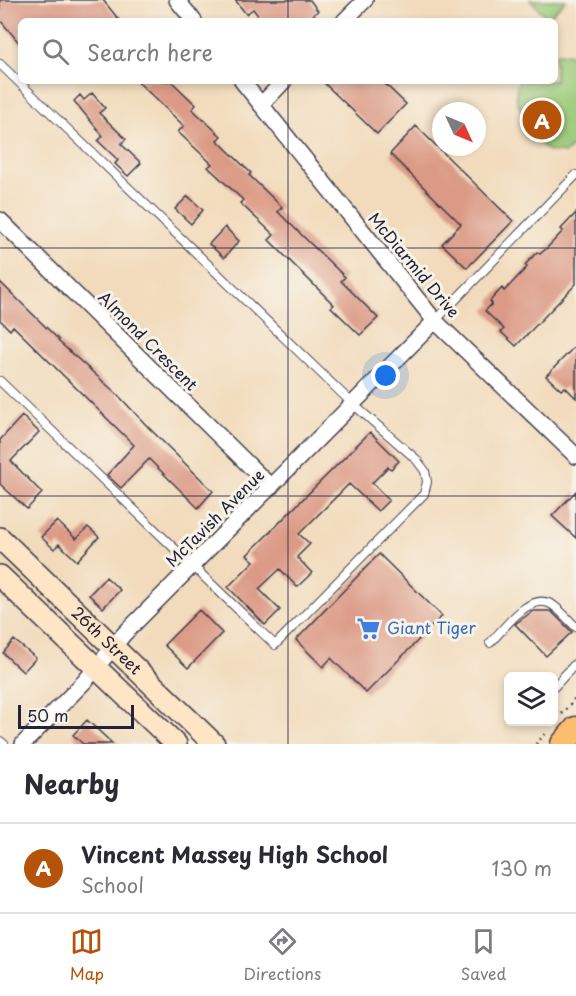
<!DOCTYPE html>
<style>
:root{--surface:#fff;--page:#f7f7f7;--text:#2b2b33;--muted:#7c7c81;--line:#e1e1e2;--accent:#b45309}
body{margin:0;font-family:"Playpen Sans",sans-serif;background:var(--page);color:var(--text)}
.controls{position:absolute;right:18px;bottom:18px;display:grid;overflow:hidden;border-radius:9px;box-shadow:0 3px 9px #0003}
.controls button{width:54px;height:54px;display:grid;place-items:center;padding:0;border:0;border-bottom:2px solid var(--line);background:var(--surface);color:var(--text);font:30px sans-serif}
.compass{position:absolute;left:432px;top:102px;width:54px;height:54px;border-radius:50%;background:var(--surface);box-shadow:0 3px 9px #0003;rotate:134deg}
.scale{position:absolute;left:18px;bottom:15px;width:116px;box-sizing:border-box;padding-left:6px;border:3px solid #22223b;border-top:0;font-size:16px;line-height:21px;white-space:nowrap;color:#22223b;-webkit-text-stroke:4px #f7f3e8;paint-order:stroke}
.you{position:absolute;left:386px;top:376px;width:21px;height:21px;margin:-15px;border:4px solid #fff;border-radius:50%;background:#1a73e8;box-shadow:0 0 0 9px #1a73e833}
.badge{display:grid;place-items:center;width:39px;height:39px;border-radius:50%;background:var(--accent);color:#fff;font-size:20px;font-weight:700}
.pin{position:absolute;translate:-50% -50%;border:3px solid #fff;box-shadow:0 2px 6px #0006}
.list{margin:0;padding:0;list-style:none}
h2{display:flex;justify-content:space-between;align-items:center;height:78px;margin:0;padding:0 24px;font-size:26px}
h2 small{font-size:20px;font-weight:400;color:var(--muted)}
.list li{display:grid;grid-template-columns:39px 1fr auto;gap:18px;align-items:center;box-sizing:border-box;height:90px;padding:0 24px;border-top:2px solid var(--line)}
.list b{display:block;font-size:22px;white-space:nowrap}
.list p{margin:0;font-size:20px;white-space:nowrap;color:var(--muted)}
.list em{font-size:20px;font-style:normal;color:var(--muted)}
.icon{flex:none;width:33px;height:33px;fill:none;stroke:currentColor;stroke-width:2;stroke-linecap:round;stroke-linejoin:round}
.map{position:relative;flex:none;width:576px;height:744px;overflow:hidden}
.search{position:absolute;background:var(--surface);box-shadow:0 3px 9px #0003;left:18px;right:18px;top:18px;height:66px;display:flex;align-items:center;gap:15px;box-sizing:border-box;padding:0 21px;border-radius:9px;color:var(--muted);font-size:22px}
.sheet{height:168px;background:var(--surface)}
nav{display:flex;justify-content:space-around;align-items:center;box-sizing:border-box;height:84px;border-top:2px solid var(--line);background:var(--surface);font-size:16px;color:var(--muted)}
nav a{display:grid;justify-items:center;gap:3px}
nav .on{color:var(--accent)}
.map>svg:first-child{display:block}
</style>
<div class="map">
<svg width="576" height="744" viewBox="0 0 576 744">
<rect width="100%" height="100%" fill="#f7f3e8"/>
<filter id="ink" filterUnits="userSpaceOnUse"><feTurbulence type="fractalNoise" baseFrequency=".0167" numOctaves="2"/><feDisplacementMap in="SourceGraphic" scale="12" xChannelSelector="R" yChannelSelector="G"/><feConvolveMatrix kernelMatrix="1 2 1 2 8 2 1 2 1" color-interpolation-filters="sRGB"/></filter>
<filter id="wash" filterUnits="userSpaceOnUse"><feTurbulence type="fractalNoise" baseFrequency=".008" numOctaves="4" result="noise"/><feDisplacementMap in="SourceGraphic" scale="24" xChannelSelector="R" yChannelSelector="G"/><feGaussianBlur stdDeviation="1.35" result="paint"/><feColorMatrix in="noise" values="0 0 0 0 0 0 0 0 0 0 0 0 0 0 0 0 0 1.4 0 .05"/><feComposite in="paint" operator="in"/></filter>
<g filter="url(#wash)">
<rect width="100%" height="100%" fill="#f2dbbc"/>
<!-- green -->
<path fill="#9ac978" stroke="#5e765a" stroke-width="1.5" d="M530,0H566L548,18Z
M559,53L576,56V144L565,153L548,151L523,127L528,122C519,107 512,98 519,81H555V54Z"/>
<g id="blocks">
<!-- building -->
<path fill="#db9a85" d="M0,0H103L120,21H21V45L0,20Z
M235,0H310L318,11L306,21H262L253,9L246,14Z
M137,81H171L196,105L192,109L221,136L217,140L251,173L249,175L282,207L278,212L345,277L341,281L378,318L360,335L331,307L334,305L269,240L274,235L240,203L243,200L208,167L212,164L178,132L184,126Z
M322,81H382L406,104L377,134Z
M92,93L105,108L99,113L126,139L121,144L141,163L128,176L115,164L118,160L98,141L103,136L74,101L80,95L84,100Z
M416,126L513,221L467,268L442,244L461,224L390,154Z
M188,196L203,210L191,224L175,209Z
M576,213V284L516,346L501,332L504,329L485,311L492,304L490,301L502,288L504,291L511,284L527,267L525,265L537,252L540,254L547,248L563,231L561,229Z
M225,227L239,241L224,258L209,244Z
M0,282L59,340L58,341L117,394L149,428L213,491L198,508L149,459L121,488L107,475L134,445L13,326L10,330L0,320Z
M576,345V398L565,387L561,390L546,376Z
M22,416L39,432L11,461L42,493L27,509L0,484V440Z
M370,432L399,461L391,469L388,467L372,483L389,500L378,511L349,484L299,534L310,544L297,557L312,573L297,587L280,569L259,589L280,610L265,625L228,587L254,561L247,555Z
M576,491V538L552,516Z
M57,521L76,539L88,527L99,537L77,561L59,544L54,549L41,537Z
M379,554L442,616L366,693L331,658L323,667L296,640Z
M106,577L120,590L103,608L89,595Z
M199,610L222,633L188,668L164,645Z
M533,611H551L572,632L546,656L515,624Z
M14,640L36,658L23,672L3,653Z
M87,720L113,744H83L73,735Z"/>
</g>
</g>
<g filter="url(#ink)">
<use href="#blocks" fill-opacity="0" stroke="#413e4e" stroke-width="1.5"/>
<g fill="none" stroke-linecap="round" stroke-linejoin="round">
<defs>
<path id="lane" d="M0,64L354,405L416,459L425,471L427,482L424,494L275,645L0,381
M435,321L576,175
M490,643C504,629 529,592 551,604C560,609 568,620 576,627
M554,687L576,663
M0,741L4,744"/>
<path id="street" d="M177,0L194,21
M344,21L365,0
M242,81L435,321L576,456
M261,105L284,81
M0,220L271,487
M23,744L85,681L124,634L435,321"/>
<g id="secondary">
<path id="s1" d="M0,538L214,744"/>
<path d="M0,576L176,744"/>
</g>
<path id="primary" d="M563,744L576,729"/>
</defs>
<!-- lane casing -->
<use href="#lane" stroke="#413e4e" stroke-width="10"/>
<!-- street casing -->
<use href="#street" stroke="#413e4e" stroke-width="18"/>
<!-- secondary casing -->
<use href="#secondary" stroke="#413e4e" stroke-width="24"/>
<!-- primary casing -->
<use href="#primary" stroke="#413e4e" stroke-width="27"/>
<!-- path -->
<path stroke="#413e4e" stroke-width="3" stroke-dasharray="1.5 4.5" stroke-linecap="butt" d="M562,714L576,697
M536,744L546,733"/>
<!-- lane -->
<use href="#lane" stroke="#fff" stroke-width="8"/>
<!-- street -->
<use href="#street" stroke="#fff" stroke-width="15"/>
<!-- secondary -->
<use href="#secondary" stroke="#fee5c5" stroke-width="21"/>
<!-- primary -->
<use href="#primary" stroke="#fcbd6e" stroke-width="24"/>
</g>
</g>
<!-- grid -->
<path fill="none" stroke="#22223b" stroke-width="1.5" stroke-opacity="0.55" d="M288,0V21M288,81V744M0,248H576M0,496H576"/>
<!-- icons -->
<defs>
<symbol id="supermarket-bare" viewBox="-9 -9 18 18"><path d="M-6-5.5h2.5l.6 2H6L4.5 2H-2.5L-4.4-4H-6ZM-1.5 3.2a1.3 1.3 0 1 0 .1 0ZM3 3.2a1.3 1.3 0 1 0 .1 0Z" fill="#3f7fe0" stroke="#f7f3e8" stroke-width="2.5" paint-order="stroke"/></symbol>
</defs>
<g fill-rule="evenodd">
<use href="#supermarket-bare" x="352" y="612" width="33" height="33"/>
</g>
<g text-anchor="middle" stroke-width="6" stroke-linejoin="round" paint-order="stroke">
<!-- street labels -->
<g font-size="16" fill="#22223b" stroke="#f7f3e8">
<text transform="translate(414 265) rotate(50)" y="6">McDiarmid Drive</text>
<text transform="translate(148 341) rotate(45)" y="6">Almond Crescent</text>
<text transform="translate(215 518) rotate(-45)" y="6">McTavish Avenue</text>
<text dy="6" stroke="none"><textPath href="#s1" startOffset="148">26th Street</textPath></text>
</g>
<!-- shop labels -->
<g font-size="16" fill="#366cbe" stroke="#f7f3e8" text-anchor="start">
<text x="387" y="634">Giant Tiger</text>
</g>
</g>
</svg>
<div class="controls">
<button><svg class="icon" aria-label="layers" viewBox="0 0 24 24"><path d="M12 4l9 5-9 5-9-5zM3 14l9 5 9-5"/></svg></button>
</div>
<svg class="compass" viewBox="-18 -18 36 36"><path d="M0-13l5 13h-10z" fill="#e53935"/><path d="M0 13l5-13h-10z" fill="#7c7c81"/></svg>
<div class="scale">50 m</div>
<div class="you"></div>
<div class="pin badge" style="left:542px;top:120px">A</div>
<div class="search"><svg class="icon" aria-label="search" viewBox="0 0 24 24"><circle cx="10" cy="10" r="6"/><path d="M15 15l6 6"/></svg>Search here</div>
</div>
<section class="sheet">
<h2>Nearby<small></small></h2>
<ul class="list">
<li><span class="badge">A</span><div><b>Vincent Massey High School</b><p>School</p></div><em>130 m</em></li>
</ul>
</section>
<nav>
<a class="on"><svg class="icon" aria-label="map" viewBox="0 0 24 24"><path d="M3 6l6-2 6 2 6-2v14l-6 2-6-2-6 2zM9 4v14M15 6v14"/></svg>Map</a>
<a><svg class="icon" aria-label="directions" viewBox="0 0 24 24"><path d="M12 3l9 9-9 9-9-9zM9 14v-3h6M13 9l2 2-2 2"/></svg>Directions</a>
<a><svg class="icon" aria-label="saved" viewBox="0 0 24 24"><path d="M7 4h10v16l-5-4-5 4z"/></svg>Saved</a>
</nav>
